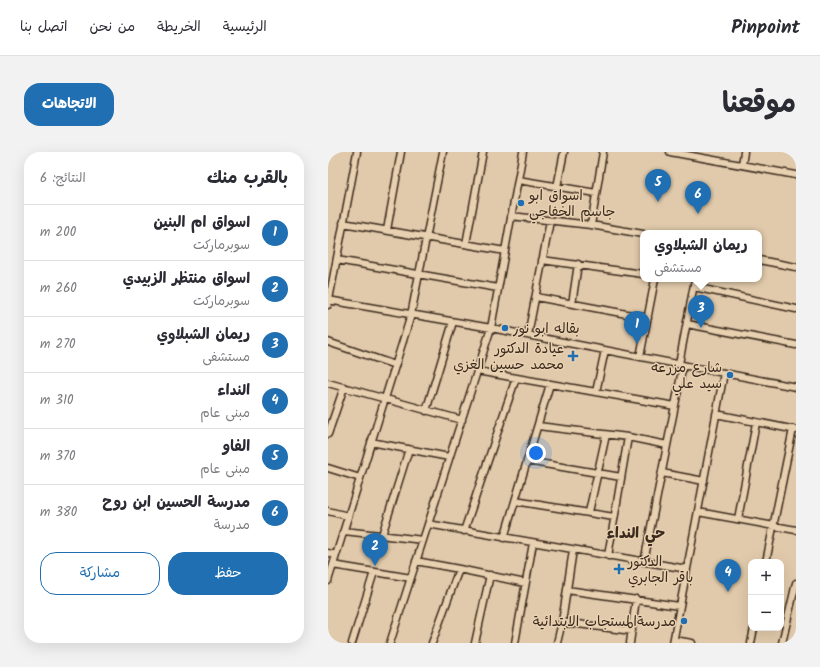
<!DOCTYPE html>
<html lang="ar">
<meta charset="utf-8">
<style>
:root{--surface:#fff;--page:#f2f2f3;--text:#2b2b33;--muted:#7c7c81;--line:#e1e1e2;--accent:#1f6fb2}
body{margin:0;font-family:Kalam,"Playpen Sans Arabic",sans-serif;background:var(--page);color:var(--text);direction:rtl}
.controls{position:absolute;right:12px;bottom:12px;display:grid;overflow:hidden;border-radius:8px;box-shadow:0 4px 16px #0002}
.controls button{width:36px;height:36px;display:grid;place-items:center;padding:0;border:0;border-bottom:1px solid var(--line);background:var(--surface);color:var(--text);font:20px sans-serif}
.you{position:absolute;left:208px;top:301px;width:14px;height:14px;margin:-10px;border:3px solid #fff;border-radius:50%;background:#1a73e8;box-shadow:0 0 0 6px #1a73e833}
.badge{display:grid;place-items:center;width:26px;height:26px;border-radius:50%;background:var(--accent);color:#fff;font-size:13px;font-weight:700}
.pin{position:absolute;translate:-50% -33px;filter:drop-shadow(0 1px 2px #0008)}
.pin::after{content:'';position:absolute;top:21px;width:14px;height:12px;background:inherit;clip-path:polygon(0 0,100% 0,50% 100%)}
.popup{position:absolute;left:312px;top:78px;width:122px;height:52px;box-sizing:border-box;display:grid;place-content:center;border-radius:8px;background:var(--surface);filter:drop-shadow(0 1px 3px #0005);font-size:13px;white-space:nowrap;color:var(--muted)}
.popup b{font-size:15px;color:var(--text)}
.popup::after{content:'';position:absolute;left:50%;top:100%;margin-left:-8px;border:8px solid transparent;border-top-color:var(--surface)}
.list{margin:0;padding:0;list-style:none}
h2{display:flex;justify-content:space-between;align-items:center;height:52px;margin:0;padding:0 16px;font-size:17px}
h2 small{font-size:13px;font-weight:400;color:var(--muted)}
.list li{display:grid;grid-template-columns:26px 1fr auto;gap:12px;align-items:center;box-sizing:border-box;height:56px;padding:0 16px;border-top:1px solid var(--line)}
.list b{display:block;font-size:15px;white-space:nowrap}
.list p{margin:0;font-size:13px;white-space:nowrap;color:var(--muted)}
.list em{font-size:13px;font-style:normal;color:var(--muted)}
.actions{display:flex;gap:8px;padding:12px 16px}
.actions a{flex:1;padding:9px 0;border:1px solid var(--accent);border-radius:16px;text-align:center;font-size:14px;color:var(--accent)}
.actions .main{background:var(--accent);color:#fff}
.map{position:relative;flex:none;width:468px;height:491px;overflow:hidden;direction:ltr;border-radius:16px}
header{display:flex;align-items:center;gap:24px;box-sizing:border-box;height:56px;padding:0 20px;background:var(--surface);border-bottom:1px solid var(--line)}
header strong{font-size:19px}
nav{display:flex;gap:22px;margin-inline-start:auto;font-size:14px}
.intro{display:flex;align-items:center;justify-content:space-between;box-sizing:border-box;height:96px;padding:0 24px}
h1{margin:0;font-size:28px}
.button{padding:10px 18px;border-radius:16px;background:var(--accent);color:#fff;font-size:14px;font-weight:700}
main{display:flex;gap:24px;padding:0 24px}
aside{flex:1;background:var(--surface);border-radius:16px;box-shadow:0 4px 16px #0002}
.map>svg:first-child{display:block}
</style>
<header>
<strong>Pinpoint</strong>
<nav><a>الرئيسية</a><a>الخريطة</a><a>من نحن</a><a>اتصل بنا</a></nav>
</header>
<div class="intro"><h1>موقعنا</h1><a class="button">الاتجاهات</a></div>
<main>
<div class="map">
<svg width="468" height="491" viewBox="0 0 468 491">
<rect width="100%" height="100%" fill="#e1caab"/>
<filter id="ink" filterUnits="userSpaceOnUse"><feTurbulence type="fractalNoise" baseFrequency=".025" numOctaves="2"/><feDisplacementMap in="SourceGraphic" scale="8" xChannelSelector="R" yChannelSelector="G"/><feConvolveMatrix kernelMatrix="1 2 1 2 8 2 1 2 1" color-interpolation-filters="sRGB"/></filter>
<g filter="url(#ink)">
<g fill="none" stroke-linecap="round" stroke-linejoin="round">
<defs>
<path id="minor" d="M342,0L468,23
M414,13L416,0
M190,28L268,41
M229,35L236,0
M183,64L263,73L315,82
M15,71L177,99
M263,73L275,0
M59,78L73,0
M138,92L155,0
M9,108L170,136
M214,108L315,122
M431,108L468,115
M366,135L468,157
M208,145L320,166
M0,148L163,176L468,235
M244,152L250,112
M0,153L29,0
M359,172L468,193
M200,183L222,69
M0,190L67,213
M312,205L327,127
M351,212L367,127
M149,219L347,254
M0,231L134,268
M268,240L277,198
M98,259L125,170
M388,262L468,278
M210,274L300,285L339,293
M0,282L16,235
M43,290L121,305
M199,309L293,325
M0,316L32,326
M334,321L376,329
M187,349L286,365
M0,359L20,364
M261,360L278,283
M370,360L468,378
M410,367L428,271
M100,372L359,417
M16,379L95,388
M136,379L188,226
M54,383L81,297
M176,386L222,232
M0,401L8,403
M280,404L300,285
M88,409L131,417L197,431
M316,410L355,213
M438,410L465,277
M5,413L83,426
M0,429L83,163L115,0
M239,438L351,454
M234,470L304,479
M346,488L364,491
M24,491L46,420
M62,491L163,176L195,0
M104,491L131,417
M147,491L162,423
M187,491L205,391
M229,491L234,470L245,398
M302,491L308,447
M345,491L396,221
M423,491L426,476
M454,491L468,431"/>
</defs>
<!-- minor casing -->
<use href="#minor" stroke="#3b2a1e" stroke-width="9"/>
<!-- minor -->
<use href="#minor" stroke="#e8d1b1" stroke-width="6"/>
</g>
</g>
<!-- markers -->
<g fill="#1f6fb2" stroke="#e8d1b1" stroke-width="1.5">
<circle cx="193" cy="51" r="4"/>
<circle cx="177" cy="176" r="4"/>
<path d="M243 198h4v4h4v4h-4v4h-4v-4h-4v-4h4z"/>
<circle cx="402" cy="223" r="4"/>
<path d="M289 411h4v4h4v4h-4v4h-4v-4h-4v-4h4z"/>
<circle cx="356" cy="469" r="4"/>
</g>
<g text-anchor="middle" stroke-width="3" stroke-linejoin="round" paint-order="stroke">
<!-- poi labels -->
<g font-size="14" fill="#3b2a1e" stroke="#e8d1b1" text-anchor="start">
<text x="201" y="48">اسواق ابو<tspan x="201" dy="16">جاسم الخفاجي</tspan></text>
<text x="185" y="181">بقاله ابو نور</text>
<text x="236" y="201" text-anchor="end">عيادة الدكتور<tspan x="236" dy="16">محمد حسين الغزي</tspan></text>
<text x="394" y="220" text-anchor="end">شارع مزرعه<tspan x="394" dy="16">سيد علي</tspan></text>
<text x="300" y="414">الدكتور<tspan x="300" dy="16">باقر الجابري</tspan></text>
<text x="348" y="474" text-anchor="end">مدرسةالمستجاب الابتدائية</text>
</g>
<!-- neighbourhood labels -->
<g font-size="15" font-weight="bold" fill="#3b2a1e" stroke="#e8d1b1">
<text x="308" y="386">حي النداء</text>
</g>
</g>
</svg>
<div class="controls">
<button>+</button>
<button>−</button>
</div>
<div class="you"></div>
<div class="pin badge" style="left:309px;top:192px">1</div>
<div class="pin badge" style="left:47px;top:414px">2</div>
<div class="pin badge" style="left:373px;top:176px">3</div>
<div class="popup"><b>ريمان الشبلاوي</b>مستشفى</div>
<div class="pin badge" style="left:400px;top:440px">4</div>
<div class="pin badge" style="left:330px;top:50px">5</div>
<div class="pin badge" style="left:370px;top:62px">6</div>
</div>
<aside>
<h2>بالقرب منك<small>النتائج: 6</small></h2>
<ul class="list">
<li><span class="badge">1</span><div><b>اسواق ام البنين</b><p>سوبرماركت</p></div><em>200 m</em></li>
<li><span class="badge">2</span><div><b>اسواق منتظر الزبيدي</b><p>سوبرماركت</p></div><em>260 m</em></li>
<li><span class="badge">3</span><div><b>ريمان الشبلاوي</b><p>مستشفى</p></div><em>270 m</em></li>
<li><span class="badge">4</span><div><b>النداء</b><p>مبنى عام</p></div><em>310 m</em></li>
<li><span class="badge">5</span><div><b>الفاو</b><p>مبنى عام</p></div><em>370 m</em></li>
<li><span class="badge">6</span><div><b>مدرسة الحسين ابن روح</b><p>مدرسة</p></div><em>380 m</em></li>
</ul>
<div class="actions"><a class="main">حفظ</a><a>مشاركة</a></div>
</aside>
</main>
